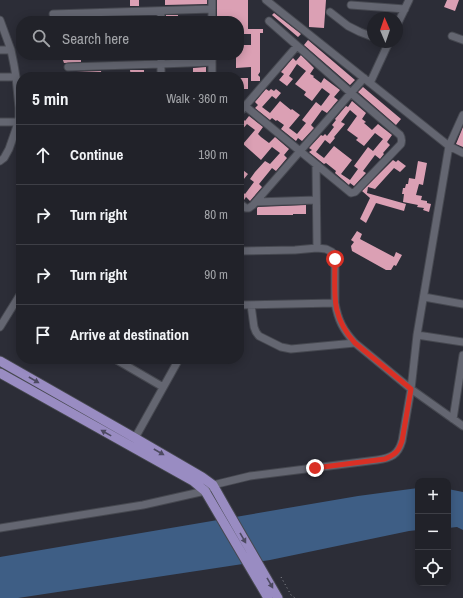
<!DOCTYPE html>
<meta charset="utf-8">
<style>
:root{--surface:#212229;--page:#292a31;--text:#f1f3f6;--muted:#a2a4a8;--line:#3e3f46}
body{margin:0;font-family:"Archivo Narrow",sans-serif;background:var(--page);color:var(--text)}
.controls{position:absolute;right:12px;bottom:12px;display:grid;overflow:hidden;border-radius:8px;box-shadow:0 2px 10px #0003}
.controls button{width:36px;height:36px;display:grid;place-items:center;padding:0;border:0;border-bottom:1px solid var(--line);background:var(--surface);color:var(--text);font:20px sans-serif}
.compass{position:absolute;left:367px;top:12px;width:36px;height:36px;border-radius:50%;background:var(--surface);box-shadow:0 2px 10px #0003;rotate:358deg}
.stop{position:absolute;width:12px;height:12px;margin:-9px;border:3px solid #d93025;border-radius:50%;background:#fff}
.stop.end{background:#d93025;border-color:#fff;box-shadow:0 1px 4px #0008}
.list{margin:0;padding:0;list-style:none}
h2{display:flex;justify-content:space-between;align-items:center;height:52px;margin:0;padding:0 16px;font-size:17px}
h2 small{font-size:13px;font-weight:400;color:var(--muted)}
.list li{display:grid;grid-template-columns:26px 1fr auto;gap:12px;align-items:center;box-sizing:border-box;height:60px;padding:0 16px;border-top:1px solid var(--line)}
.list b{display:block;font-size:15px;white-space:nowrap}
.list em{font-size:13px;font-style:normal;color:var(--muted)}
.icon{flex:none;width:22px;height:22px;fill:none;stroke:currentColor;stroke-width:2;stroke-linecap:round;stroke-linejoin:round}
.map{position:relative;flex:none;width:463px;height:598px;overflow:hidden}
.search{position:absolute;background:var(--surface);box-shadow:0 2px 10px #0003;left:16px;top:16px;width:228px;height:44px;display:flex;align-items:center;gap:10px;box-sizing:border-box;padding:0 14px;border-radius:16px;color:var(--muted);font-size:15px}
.panel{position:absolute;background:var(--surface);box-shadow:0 2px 10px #0003;left:16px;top:72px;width:228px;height:292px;border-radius:16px}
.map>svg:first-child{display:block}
</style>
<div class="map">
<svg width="463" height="598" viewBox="0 0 463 598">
<rect width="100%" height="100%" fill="#2c2d37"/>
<!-- water -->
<path fill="#3e5e85" d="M418,488V530L409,531L270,560L18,598H0V557L358,496Z
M448,489L463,492V530L457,527L448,528Z"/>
<!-- building -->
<path fill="#dba0b4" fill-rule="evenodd" d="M130,0H139V6H130Z
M165,0H207V4L165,5Z
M217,0H248V29H263V33H260V72L258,75L260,77V81H251V67L236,68V55H239V45H251V34H239V21H217Z
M309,0H326L324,28L309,27Z
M447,0H459L455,11L444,7Z
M274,13L301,34L298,37L272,15Z
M166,15H178V21H166Z
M103,17H123V21H103Z
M308,40L355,80L350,85L304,45Z
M61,55H81V62L64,63Z
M130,55H156V59L130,60Z
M301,55L314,68L310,74L314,76L313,77L321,83L324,78L340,90L334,97L338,100L327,113L322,110L311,125L314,128L302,141L298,138L296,141L281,129L284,125L277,120L276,121L272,118L270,120L255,108L258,105L255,102L266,89L269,91L271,89L274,91L276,89L281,93L276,99L272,96L262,107L270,113L280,101L291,110L292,109L300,115L289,128L297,134L306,123L302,120L316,102L321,106L330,94L322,88L312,101L304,95L306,92L295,84L306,71L297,64L289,76L293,79L287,86L279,80L284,74L281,72L293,58L296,61Z
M206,67V75L193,76V68Z
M130,70H144V72H143V77H131Z
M101,71L102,77H76V72Z
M239,78H248V89H239Z
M363,87L401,119L396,125L358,92Z
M352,101L366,113L362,119L366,122L364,123L372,130L378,124L392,135L387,142L390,145L383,153L384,154L380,159L375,155L363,171L366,173L354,186L350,183L349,185L335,173L336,171L326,163L324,164L309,152L312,150L309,148L321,135L323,136L325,134L327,136L334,127L332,125L336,120L335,119L346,106L348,107ZM350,110L357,116L347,130L358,138L356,140L364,146L375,133L383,139L373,151L368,147L354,166L358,169L350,180L341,174L352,160L334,146L324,158L316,152L325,140L330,144L335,138L334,137L345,124L341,122Z
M249,116L263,127L258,134L261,137L269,143L275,137L289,149L284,155L287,158L276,171L272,168L268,173L259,184L262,187L250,201L246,197L244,200L239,198V189L245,194L254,182L250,179L255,172L265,161L270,164L280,153L272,147L261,160L243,144L255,130L247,124L239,133V118L241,117L245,121Z
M463,127V147L456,144Z
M393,160L396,162L398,160L406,166L400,172L394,168L375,189L368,187L367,193L406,204L404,211L376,203L366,223L360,219L370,198L362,191Z
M418,161L427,163L423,185L419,184L416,195L422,196L421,200L427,201V203L431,204L429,212L423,210L424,208L417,207L418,205L403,202L404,194H402L403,188H405L406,184H408L409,178L415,179Z
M239,167L248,174L239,185Z
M306,205V214H293V215H257V208L258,207Z
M357,231L362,234L360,239L394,257L396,252L402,255L396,266L394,265L391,270H386L352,251L351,246L354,242L351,240Z"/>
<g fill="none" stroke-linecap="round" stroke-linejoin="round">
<defs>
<path id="minor" d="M212,0V21
M266,0L449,146L463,153
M351,5L405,9
M330,12L348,26L360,32L373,37
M53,14L212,9
M0,20L11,50L14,65L16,77L19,108V117L17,126L9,149L4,158L0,161
M161,21V11
M397,25L409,0
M452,36L463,40
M0,50H11
M68,67L161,64V55
M0,77H16
M161,77V64L212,62
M212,77V55
M370,83L389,42
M245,106L351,193L355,192L401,144C402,140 402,138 400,135L351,93L269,21
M239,113L297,46
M0,122H17
M316,165L317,248
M256,202L316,200
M239,203L246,208H249L253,205L364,78
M239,251L295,250L317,248L326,249L332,252L335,259V303L239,305
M424,297L463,304
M335,303C338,320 343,330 355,343L411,389L463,426
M251,305L254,327L256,332L259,336L281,347L291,349L355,343
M0,327L21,293
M417,335L463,342
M115,359L163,387
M453,419L463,355
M135,438L179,359
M0,528L143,505L205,491L213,485L250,476L377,460C391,458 398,455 402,441L411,389L417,335L449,146L463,115"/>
<path id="major" d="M0,361L135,438L202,477L213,485L226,508L278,598
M0,373L193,481L205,491L268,598"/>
</defs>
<!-- minor casing -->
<use href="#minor" stroke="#464850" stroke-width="9"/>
<!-- major casing -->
<use href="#major" stroke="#464850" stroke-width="11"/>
<!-- path -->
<path stroke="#8f9097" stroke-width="1" stroke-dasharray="1 3" stroke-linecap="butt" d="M281,577L291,595L295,598"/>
<!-- minor -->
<use href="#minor" stroke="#646671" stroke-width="7"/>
<!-- major -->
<use href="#major" stroke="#998cc2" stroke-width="9"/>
</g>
<!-- one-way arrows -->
<defs><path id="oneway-solid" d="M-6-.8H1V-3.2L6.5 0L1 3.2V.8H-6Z"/></defs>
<g fill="#4d4a61">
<use href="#oneway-solid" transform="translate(34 380) rotate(30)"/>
<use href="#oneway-solid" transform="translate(106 433) rotate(-151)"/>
<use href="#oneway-solid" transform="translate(159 452) rotate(30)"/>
<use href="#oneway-solid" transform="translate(243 538) rotate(60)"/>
<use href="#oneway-solid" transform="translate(270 583) rotate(60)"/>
</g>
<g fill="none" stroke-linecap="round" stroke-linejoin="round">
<!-- route -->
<path stroke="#d93025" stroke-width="5" d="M315,468L385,459C395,454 398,453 402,441L411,389L355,343C330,315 335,294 335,259"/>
</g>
</svg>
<div class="controls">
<button>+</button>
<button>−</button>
<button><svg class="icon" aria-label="locate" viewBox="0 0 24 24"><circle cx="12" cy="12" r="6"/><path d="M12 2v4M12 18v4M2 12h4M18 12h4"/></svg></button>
</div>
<svg class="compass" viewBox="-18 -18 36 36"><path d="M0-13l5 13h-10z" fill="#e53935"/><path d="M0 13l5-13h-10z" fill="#a2a4a8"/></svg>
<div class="stop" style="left:335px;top:259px"></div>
<div class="stop end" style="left:315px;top:468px"></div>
<div class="search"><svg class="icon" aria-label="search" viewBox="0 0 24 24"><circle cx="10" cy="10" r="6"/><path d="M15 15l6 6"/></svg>Search here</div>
<section class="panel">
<h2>5 min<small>Walk · 360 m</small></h2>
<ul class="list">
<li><svg class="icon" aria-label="ahead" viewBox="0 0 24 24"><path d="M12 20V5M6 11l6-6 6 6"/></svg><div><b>Continue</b></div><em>190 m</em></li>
<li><svg class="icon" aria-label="right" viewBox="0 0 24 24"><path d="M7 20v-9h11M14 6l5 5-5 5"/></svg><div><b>Turn right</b></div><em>80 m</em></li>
<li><svg class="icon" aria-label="right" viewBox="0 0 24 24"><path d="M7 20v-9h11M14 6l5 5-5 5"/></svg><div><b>Turn right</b></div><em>90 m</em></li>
<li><svg class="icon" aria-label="arrive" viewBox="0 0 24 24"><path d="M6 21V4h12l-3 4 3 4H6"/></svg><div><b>Arrive at destination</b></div></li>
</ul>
</section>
</div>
